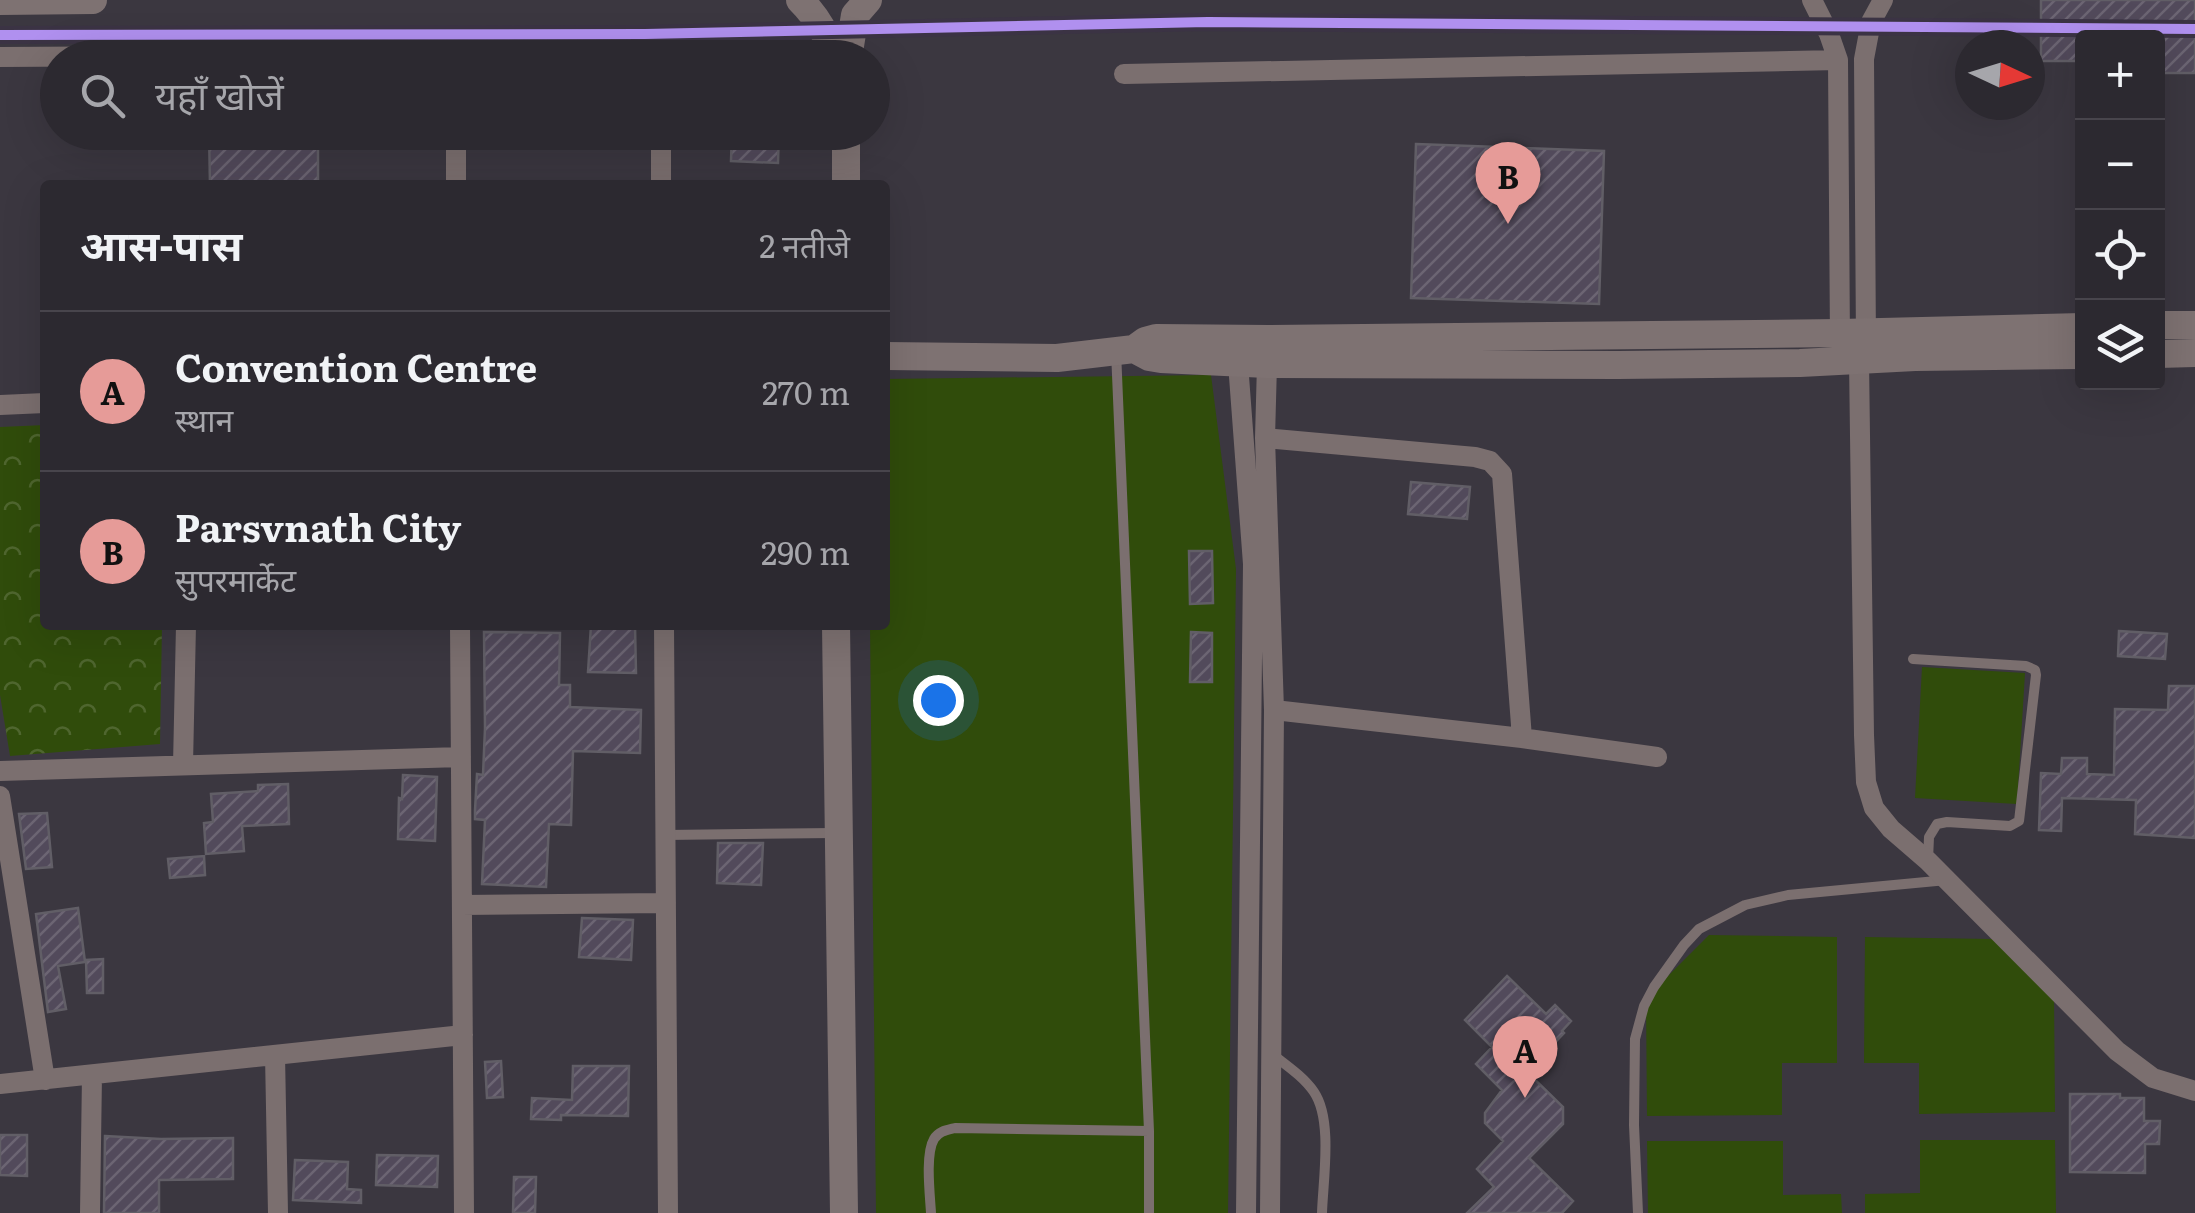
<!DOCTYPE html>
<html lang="hi">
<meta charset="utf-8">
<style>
:root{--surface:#2c2930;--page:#343138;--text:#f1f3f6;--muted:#a6a6ab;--line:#48454c;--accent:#e69b98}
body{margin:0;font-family:Literata,"Noto Sans Devanagari",serif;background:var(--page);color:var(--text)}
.controls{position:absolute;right:30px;top:30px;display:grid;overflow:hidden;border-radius:10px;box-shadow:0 10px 40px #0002}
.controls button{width:90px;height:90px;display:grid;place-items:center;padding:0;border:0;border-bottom:2px solid var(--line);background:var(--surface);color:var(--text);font:50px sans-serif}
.compass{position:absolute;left:1955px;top:30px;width:90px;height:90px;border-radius:50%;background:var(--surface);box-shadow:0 10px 40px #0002;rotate:94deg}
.you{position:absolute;left:938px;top:700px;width:35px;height:35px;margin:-25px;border:8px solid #fff;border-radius:50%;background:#1a73e8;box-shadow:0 0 0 15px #1a73e833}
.badge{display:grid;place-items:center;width:65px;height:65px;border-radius:50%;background:var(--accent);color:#111;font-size:32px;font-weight:700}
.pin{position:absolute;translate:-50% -82px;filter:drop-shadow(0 2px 5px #0008)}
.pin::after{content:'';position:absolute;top:52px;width:35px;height:30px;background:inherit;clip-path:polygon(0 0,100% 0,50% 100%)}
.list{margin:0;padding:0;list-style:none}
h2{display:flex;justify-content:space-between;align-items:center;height:130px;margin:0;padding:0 40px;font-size:42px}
h2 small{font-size:32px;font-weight:400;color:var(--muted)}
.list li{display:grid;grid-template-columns:65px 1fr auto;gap:30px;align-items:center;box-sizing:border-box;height:160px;padding:0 40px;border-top:2px solid var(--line)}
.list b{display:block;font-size:38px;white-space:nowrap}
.list p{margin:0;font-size:32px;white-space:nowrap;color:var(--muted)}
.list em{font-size:32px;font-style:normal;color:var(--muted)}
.icon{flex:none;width:55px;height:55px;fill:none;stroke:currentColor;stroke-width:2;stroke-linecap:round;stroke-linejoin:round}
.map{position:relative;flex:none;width:2195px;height:1213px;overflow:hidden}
.search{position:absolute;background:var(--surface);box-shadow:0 10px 40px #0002;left:40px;top:40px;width:850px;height:110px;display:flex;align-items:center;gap:25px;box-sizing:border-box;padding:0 35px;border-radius:55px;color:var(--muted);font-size:38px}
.panel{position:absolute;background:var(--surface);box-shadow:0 10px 40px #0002;left:40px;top:180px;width:850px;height:450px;border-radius:10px}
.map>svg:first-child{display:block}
</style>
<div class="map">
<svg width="2195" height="1213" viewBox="0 0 2195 1213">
<defs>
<pattern id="park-crowns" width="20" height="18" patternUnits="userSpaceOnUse" patternTransform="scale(2.5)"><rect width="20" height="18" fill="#304c0b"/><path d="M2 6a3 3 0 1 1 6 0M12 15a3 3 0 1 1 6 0" fill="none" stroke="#4f662f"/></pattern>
<pattern id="building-hatch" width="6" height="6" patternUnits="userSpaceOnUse" patternTransform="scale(2.5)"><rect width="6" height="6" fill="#524a5b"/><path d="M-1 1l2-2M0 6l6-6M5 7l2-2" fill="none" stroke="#6c6573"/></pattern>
</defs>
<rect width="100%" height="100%" fill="#3b3740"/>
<!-- green -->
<path fill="#304c0b" d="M1211,375L1236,569L1228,1213H876L870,625H885V379Z
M1922,667L2025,673L2017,804L1915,798Z
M1709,935L1837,937V1063H1782V1115L1647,1116L1646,998Z
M1865,937L1992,939L2054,995L2055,1112L1919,1114V1063H1864Z
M1920,1140H2055L2056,1213H1865V1194L1920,1193Z
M1647,1141H1783V1195L1841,1194L1842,1213H1648Z"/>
<!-- park -->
<path fill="url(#park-crowns)" d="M45,425V625H162L160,744L10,756L0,695V427Z"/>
<!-- building -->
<path fill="url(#building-hatch)" stroke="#615e66" stroke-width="2.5" d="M2041,0H2195V73H2158V38H2082V61H2041Z
M209,132H318V185H210Z
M732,132H779L778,163L731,161Z
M1416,144L1604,151L1599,304L1411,298Z
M1411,482L1470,487L1467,519L1408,514Z
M1189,551H1212L1213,603L1190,604Z
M591,625H635L636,673L588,672Z
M2119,631L2167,634L2165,659L2118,656Z
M484,632L560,633L559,685H570V707L641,710L640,753L573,751L571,825L549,824L546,887L482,884L485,820L475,819V810L477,774L483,775L485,728Z
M1191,632L1212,633V682H1190Z
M2169,686H2195V838L2135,834L2136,800L2062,798L2061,831L2039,830L2041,773L2061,774L2062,758H2087V774L2114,775L2115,709L2168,710Z
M403,775L437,777L435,841L398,839L399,798L402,799Z
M288,784L289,824L242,826L244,851L206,854L204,823L213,822L211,794L258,791V785Z
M47,813L52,867L26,869L19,814Z
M718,843H763L761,885L717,883Z
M204,856L205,875L170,878L168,859Z
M78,908L85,962L58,966L66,1009L48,1012L36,914Z
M582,918L633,920L631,960L579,957Z
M103,959V993H87L86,960Z
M1507,976L1546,1014L1555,1005L1571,1021L1562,1031L1564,1033L1527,1072L1563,1107V1124L1529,1158L1573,1201L1562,1213H1467L1494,1187L1477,1169L1503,1141L1485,1123V1113L1502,1090L1476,1064L1492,1047L1465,1020Z
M501,1061L503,1097L487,1098L485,1062Z
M573,1066H629L628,1116L561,1115V1120L531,1119L532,1098L572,1100Z
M2070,1094H2120V1098H2144V1121H2160L2159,1144H2145V1173L2070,1172Z
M0,1135H27V1176L0,1175Z
M105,1136L161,1139L233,1138V1179L159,1180V1213H104Z
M377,1155L438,1156L437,1187L376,1185Z
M295,1160L348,1162L347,1189L361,1190V1203L293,1200Z
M514,1177H536L535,1213H513Z"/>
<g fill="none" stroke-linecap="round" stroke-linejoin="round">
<!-- lane -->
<path stroke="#7b6f6f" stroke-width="10" d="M1116,351L1149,1131V1213
M1913,659L2026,666L2035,670L2036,675L2019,821L2010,826L1947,822L1937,824L1929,837L1928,860
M666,835L834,833
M1272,1054C1286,1065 1304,1077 1314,1092C1333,1120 1323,1180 1322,1213
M931,1213C930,1195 925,1154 934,1139C939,1131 947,1130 955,1128L1149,1131
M1638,1213L1634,1125L1635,1039L1644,1006L1654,987L1684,945L1699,929L1745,905L1788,895L1947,880"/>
<!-- street -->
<path stroke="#7b6f6f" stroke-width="20" d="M1812,0L1829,34L1838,60L1840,342
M0,57L832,52
M1124,74L1838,60
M456,132V185
M661,132V185
M1866,344L1864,59L1871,22L1883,0
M1859,360L1864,735L1866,782L1874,808L1891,829L1928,861L2117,1051L2153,1078L2195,1091
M1238,363L1253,564L1246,1213
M1267,364L1265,438L1274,710L1270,1213
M0,405L45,403
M1265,438L1475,457L1490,461L1502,474L1522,738
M460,625L464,1213
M664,625L668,1213
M1274,710L1522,738L1657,757
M183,765L186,625
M0,771L461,757
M0,796L45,1080
M462,905L666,903
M275,1055L278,1213
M0,1084L463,1035
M90,1213L92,1075"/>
<!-- secondary -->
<path stroke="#7e7272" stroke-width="28" d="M800,0C815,15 830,37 832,58
M0,1L93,0
M848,58L855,15L868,0
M846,185V132
M2158,325H2195
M1134,349L1149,357L1161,359L1267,364L1618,365L1800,363L1915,357L2082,355
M2158,354L2195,353
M885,356L1057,358L1134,349L1145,341L1156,338L1269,339L1840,333L2082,327
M836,625L844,1213"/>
<defs>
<path id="metro-1" d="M0,35L645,34L1208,22L2195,29"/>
</defs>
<!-- metro-1 casing -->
<use href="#metro-1" stroke="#3b3344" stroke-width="18"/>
<!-- metro-1 -->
<use href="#metro-1" stroke="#b090ef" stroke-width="10"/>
</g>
</svg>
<div class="controls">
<button>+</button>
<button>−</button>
<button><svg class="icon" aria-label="locate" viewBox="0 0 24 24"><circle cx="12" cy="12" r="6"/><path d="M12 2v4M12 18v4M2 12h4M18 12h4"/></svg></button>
<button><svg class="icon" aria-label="layers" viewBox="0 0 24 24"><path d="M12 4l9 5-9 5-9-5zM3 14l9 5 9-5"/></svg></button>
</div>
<svg class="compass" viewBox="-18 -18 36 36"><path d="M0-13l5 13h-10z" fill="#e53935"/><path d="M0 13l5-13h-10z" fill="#a6a6ab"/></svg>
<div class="you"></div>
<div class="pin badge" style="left:1525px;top:1098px">A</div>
<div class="pin badge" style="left:1508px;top:224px">B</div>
<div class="search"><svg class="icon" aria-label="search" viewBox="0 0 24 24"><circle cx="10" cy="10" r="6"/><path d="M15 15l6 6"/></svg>यहाँ खोजें</div>
<section class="panel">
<h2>आस-पास<small>2 नतीजे</small></h2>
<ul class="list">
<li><span class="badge">A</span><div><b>Convention Centre</b><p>स्थान</p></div><em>270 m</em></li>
<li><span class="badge">B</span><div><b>Parsvnath City</b><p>सुपरमार्केट</p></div><em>290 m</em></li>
</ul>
</section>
</div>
